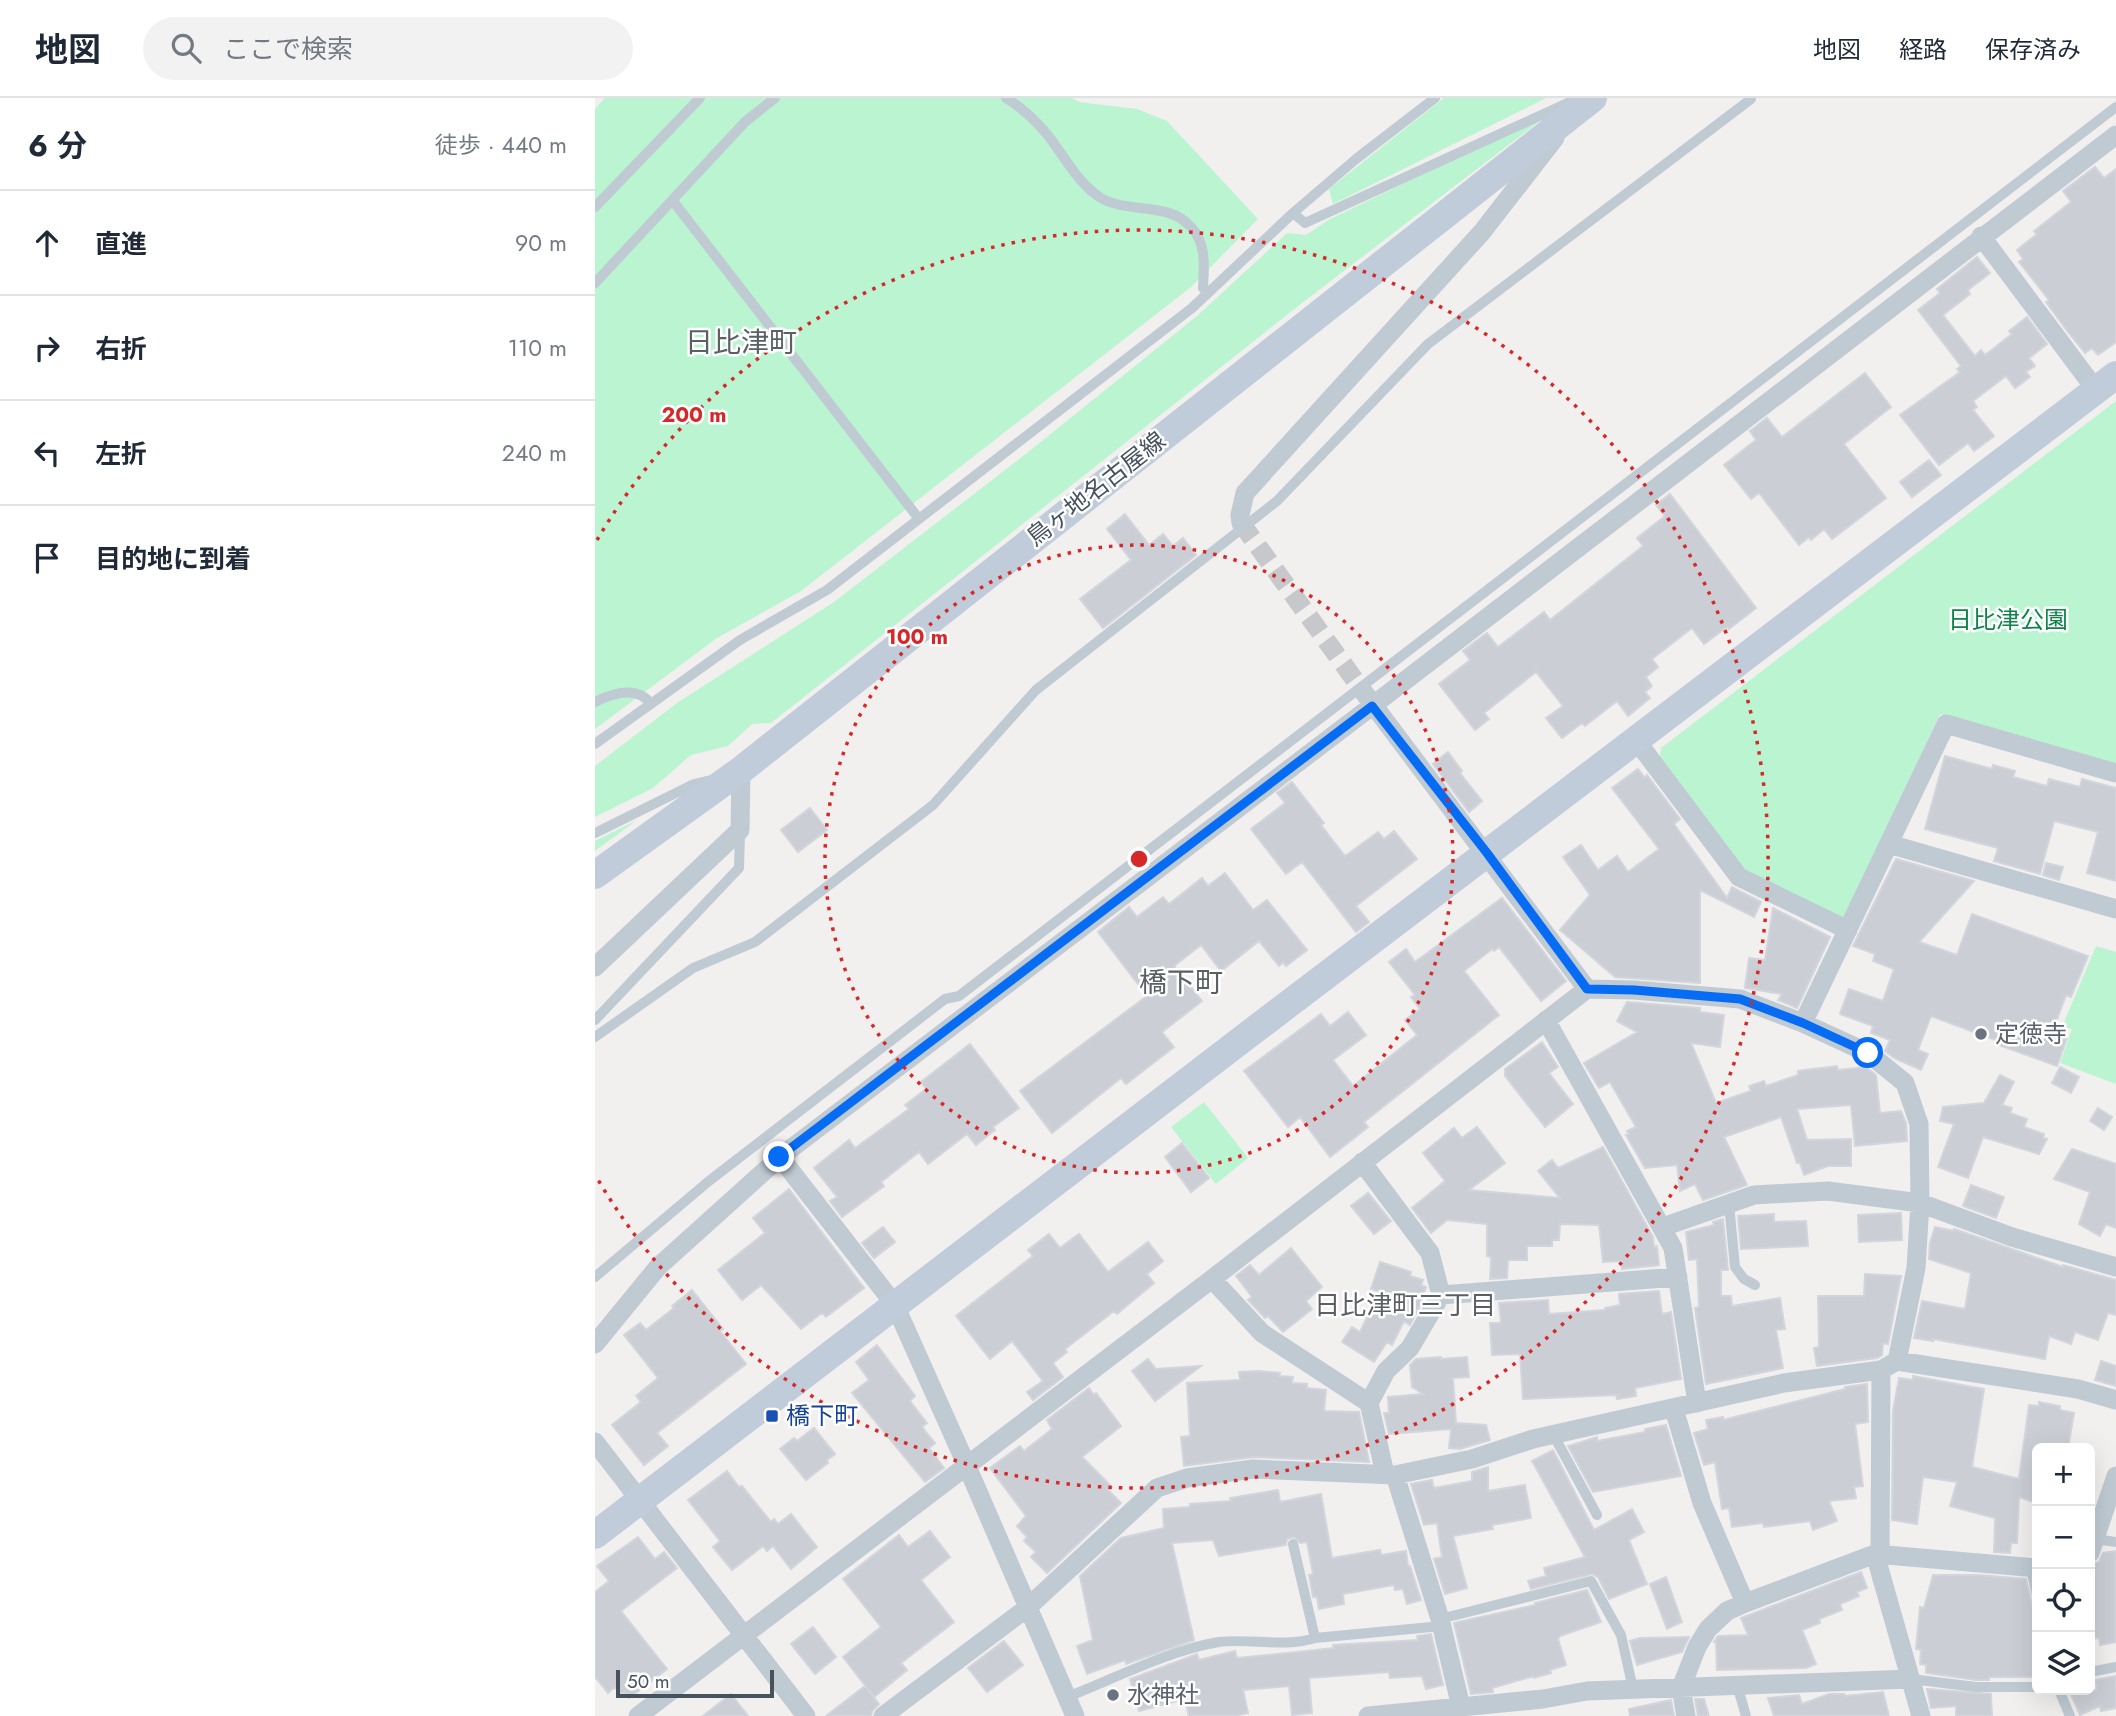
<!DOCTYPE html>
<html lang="ja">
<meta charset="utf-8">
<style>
:root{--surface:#fff;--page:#f2f2f3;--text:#1f2937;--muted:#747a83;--line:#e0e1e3}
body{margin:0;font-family:Jost,"Noto Sans JP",sans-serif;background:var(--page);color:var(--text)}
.controls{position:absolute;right:21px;bottom:21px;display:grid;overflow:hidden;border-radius:10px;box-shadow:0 7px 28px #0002}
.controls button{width:63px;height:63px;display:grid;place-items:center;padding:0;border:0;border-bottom:2px solid var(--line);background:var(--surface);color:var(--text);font:35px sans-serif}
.scale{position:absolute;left:21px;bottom:18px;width:158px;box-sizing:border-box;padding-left:7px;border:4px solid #46535f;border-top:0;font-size:19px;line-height:24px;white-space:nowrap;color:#46535f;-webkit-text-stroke:5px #fff;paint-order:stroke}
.stop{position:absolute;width:21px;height:21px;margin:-16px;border:5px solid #076cf4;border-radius:50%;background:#fff}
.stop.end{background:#076cf4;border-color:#fff;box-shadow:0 2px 7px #0008}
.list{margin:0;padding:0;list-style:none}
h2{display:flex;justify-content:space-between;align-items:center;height:91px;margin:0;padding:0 28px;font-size:30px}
h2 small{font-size:23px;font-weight:400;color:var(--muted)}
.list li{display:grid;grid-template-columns:46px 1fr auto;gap:21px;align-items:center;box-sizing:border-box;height:105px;padding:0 28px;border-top:2px solid var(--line)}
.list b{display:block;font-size:26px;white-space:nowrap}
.list em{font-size:23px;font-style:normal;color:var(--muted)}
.icon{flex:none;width:38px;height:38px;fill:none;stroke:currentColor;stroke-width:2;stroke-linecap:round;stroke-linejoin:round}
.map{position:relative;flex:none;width:1521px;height:1618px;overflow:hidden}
header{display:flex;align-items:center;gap:42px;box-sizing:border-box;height:98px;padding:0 35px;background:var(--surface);border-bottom:2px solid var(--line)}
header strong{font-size:33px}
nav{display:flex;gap:38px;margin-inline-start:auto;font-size:24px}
.search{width:490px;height:63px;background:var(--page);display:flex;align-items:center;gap:18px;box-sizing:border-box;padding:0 24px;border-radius:38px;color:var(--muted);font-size:26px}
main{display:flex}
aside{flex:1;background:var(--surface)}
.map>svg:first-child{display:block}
</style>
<header>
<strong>地図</strong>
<div class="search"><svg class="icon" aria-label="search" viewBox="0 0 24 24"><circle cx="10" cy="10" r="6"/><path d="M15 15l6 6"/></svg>ここで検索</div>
<nav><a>地図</a><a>経路</a><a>保存済み</a></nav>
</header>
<main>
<aside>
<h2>6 分<small>徒歩 · 440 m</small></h2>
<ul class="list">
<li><svg class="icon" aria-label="ahead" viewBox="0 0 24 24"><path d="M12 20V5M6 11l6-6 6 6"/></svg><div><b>直進</b></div><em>90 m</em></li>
<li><svg class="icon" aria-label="right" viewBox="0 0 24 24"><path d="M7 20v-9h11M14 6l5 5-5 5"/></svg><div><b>右折</b></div><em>110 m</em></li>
<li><svg class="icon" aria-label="left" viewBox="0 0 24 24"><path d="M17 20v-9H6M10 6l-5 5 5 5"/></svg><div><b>左折</b></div><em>240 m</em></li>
<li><svg class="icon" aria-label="arrive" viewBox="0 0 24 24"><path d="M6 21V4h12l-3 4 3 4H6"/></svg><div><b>目的地に到着</b></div></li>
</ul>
</aside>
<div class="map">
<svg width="1521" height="1618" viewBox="0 0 1521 1618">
<rect width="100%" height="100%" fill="#f2efef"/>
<!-- green -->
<path fill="#baf4d1" d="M10,0H477L484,4L542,11L572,23L663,121L596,189L206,493L122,540L0,631V11Z
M849,0H951L738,106L734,91Z
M954,16L707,205L176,625L157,626L133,648L96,657L58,690L0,719V668L82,605L239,504L432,355L602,218L692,135L711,137L735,121Z
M1521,303V665L1345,616L1248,820L1150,773L1065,658L1066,650Z
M42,722L0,753V743Z
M1501,848L1521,854V986L1465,965L1477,931L1467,929Z
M609,1004L653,1060L621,1086L576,1029Z"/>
<!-- building -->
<path fill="#cbced5" stroke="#d3d5dc" stroke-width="2" d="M1500,69L1509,80L1521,71V244L1503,257L1497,250L1490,255L1473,234L1451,204L1454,202L1424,164L1428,161L1422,152L1442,136L1439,133L1476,104L1468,93Z
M1382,159L1395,175L1373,192L1375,196L1348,217L1380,258L1386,252L1390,257L1417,236L1414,233L1432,219L1452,246L1434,260L1440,268L1431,274L1435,279L1420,290L1411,278L1378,303L1382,309L1378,312L1399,338L1379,353L1373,345L1344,367L1305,317L1365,274L1362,271L1366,268L1323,212L1345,195L1342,191Z
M1270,275L1296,309L1249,346L1291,400L1237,441L1229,431L1216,442L1214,439L1204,447L1164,395L1156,401L1129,367L1161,342L1155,333L1172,320L1187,339Z
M1334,362L1346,377L1317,399L1305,384Z
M1075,396L1161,510L1134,531L1132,529L1109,546L1097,530L1057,561L1063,569L1051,579L1057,588L1050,594L1055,600L1033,618L1022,603L990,628L987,625L967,640L951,620L968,608L941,574L889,615L894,621L880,632L844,586L875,562L868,553L892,535L903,549L949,514L955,522L1048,448L1042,440L1070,418L1061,407Z
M530,416L554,447L568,436L578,448L588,440L601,457L508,530L485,501L536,462L512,431Z
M853,654L867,673L865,675L887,703L874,714L838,666Z
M1350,658L1397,671L1398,667L1420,673L1418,679L1452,688L1454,681L1485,689L1487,681L1521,690V783L1492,775L1503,734L1459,723L1445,776L1399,763L1403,750L1330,731Z
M1043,671L1050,680L1052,677L1085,721L1079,726L1132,800L1137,789L1166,804L1159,819L1105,792V885L1020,879L965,832L995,797L968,759L986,747L1003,772L1022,758L1033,774L1064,751L1017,690Z
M697,684L729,725L726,727L750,758L783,734L789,741L799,733L822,761L761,808L774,824L761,834L707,764L691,776L656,731L690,705L682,695Z
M215,710L232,732L203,754L186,732Z
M1301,761L1379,783L1324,844L1362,857L1377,816L1493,858L1476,899L1471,897L1457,935L1472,940L1462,968L1404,947L1406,944L1336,918L1323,952L1333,956L1326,972L1299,960L1290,953L1295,942L1276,935L1278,928L1245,916L1254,891L1288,903L1299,871L1278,863L1280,856L1258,848Z
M1451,765L1468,769L1464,782L1448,777Z
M630,775L658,812L672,802L712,852L691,868L688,864L684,868L664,843L626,873L606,847L579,868L607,903L567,934L579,949L531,986L526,980L457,1035L425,993L552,898L503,834L534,809L542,819L568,799L574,806L607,780L613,788Z
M907,800L971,883L946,903L904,849L899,853L897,851L869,873L904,917L769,1024L773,1029L735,1059L705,1019L693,1029L649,973L726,916L735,928L753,914L771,937L738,962L758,988L822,937L810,922L825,911L816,899L820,897L794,864L811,851L820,864Z
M1178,810L1235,839L1202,910L1183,902L1187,896L1150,890L1154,860L1170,862Z
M1032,904L1105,910V914L1129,917L1125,949L1096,945L1121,1005L1156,993L1154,988L1169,983L1171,988L1203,977V973L1242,968L1243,972L1271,969L1281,977L1285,1015L1306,1013L1311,1025L1312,1043L1260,1048L1256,1007L1202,1011L1212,1042L1256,1041V1068H1233L1209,1077L1205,1065H1202L1186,1019L1129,1039L1152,1087L1108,1102L1100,1086L1085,1093L1082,1067L1050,1070L1031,1037L1034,1036L1032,1033L1041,1029L1015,984L1004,990L989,965L1042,934L1022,923Z
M947,944L963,969L954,975L978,1006L950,1029L910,978V971Z
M375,946L424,1010L398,1029L400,1032L381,1047L372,1036L333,1066L324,1054L286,1084L289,1088L247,1119L235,1103L242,1099L219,1070L254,1042L260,1050L314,1011L310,1007L331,991L326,984Z
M1465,969L1484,979L1476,995L1457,985Z
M1405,977L1419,984L1407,1007L1417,1010L1415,1015L1432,1021L1429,1029L1449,1036L1448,1040L1452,1041L1444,1056L1388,1039L1373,1080L1343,1069L1359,1026L1345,1023L1348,1009L1389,1005Z
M1503,1010L1517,1019L1509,1032L1495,1023Z
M882,1029L910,1065L874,1092L965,1100L943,1073L957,1062L963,1070L1008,1049L1058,1139L1059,1149L1062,1148L1064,1167L1027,1171V1163L1008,1164L1004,1127L965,1126L964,1142H957V1148H932V1162H913L912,1180L895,1181L896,1159L892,1158V1126L852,1122L836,1135L817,1110L850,1083L828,1055L859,1030L867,1040Z
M587,1045L614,1080L596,1094L570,1059Z
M1477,1051L1521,1066V1130L1511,1126L1505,1138L1484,1126L1495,1094L1459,1081Z
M1376,1087L1409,1099L1401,1120L1368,1108Z
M194,1091L269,1190L231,1219L227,1215L206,1231L166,1187L147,1202L123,1172L170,1135L158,1120Z
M773,1095L796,1123L779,1136L756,1108Z
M1306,1115L1307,1142L1264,1144L1263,1117Z
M1179,1116V1124L1211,1123L1213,1148L1146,1151L1143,1118Z
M1128,1121L1133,1172H1126V1198H1136L1137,1208L1185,1200L1190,1231L1181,1232L1188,1270L1111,1286L1100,1210L1104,1209L1102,1161L1094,1162L1091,1134L1119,1127L1118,1124Z
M288,1129L300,1144L279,1160L267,1145Z
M1340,1129L1359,1133V1131L1468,1169V1167L1521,1182V1217L1513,1215L1503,1242L1480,1234L1476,1246L1454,1238L1450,1261L1338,1241V1243L1319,1240L1327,1203L1370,1211L1376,1175L1334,1161L1335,1145Z
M454,1136L465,1150L484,1136L513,1174L553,1144L568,1163L552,1176L559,1185L522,1216L519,1213L470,1251L472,1254L458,1265L468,1279L438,1302L432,1294L448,1283L417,1243L395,1261L361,1218L438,1158L433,1152Z
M696,1150L727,1189L711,1203L717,1211L688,1234L673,1218L670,1220L653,1202L657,1199L641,1178L655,1167L664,1177Z
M785,1164L816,1174L815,1178L828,1182L826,1187L831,1189L825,1208L815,1227L809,1223L797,1247L792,1244L779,1264L747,1244L757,1229L765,1234L784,1194L776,1191Z
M1270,1176L1306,1178L1293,1246L1288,1245L1287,1257L1282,1260L1222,1268L1219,1250L1224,1249L1223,1198H1269Z
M97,1192L128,1231L125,1233L151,1266L62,1335L73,1348L49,1367L17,1327L46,1304L41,1298L63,1280L29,1237L45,1225L51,1232L79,1210L77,1208Z
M1064,1193L1067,1216L1076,1214L1086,1281L1040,1290L1041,1298L1022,1301L1021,1297L928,1301L925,1256L897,1257L895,1225H906L904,1205L953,1202L954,1216L1010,1212V1210L1025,1207L1024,1196Z
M282,1247L320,1298L315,1303L332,1325L327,1329L340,1345L334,1350L349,1370L330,1384L257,1295L274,1282L261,1264Z
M846,1259V1261L872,1259L874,1279L858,1280L861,1325L891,1327L895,1342L865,1351L854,1350L856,1331L794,1336L789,1315H794L793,1299L828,1296L817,1289L815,1267L821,1261Z
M553,1261L561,1271L606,1268L560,1303L537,1273Z
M1506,1263L1521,1268V1288L1500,1282Z
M663,1273L685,1275L684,1278L698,1279L697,1285L712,1286V1290L731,1292L729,1313L764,1314L774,1364L659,1359L589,1368L586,1339L595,1338L592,1285L645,1282L644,1274Z
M1318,1278L1389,1291L1377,1369L1424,1381L1434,1307L1444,1308V1304L1465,1308V1312L1479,1315L1473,1350H1442V1405L1424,1399L1422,1445H1416L1415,1455L1399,1454L1400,1420L1355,1408L1362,1384L1328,1379L1322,1426L1297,1422L1298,1313L1304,1280L1318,1282Z
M1272,1286L1273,1324L1260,1326L1268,1388L1259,1389L1261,1400L1234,1403L1242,1423L1218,1432L1215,1423L1169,1429L1168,1425L1137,1429L1134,1410L1127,1411L1120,1364L1109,1367L1099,1335L1113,1331L1111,1322L1128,1319V1322L1250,1291V1289Z
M494,1290L499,1297L501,1295L526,1328L487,1359L517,1389L513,1392L526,1405L452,1475L436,1459L441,1454L429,1443L432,1439L422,1428L431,1418L395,1370L425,1348L429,1353L457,1331L452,1322Z
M1071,1327L1086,1378L998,1394L973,1348L1002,1339V1343L1050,1334V1331Z
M219,1330L240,1356L232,1362L233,1365L211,1382L185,1351L199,1340L202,1343Z
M958,1352L999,1432L1037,1411L1049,1434L1034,1442L1052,1486L1014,1501L1003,1479L997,1476L936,1491L933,1483L951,1478L949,1470L990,1459L937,1363Z
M893,1369V1393L930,1387L936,1420L897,1427L898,1431L858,1438L872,1490L850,1496L839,1461L847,1459L842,1425L829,1427L816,1386L837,1382L839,1390L877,1383V1374Z
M132,1373L144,1389L147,1388L176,1424L179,1421L183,1426L196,1416L222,1449L196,1471L178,1448L172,1453L168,1448L137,1472L118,1449L125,1443L93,1402Z
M683,1392L685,1404L726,1396L737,1460L785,1452L786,1457L811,1453L813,1468H815L826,1502L812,1506L808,1491L800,1492L799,1487L748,1496L749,1506L724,1511L722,1499H718L714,1477L718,1476L712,1444L705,1445L699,1439L692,1441L691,1447L624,1458L618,1442L577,1445L599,1542L531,1566L530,1562L492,1576L482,1548L498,1542L485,1478L526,1440L569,1430L568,1411L595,1409V1406L636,1403L635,1400Z
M335,1433L355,1459L326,1482L359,1524L306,1565L312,1572L279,1599L248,1559L286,1529L248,1481L304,1437L313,1449Z
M43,1439L60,1461L69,1454L82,1470L26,1513L72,1571L34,1600L29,1594L26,1596L20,1589L13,1595L0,1579V1494L14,1483L2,1468Z
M1521,1453V1544L1505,1547L1504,1540L1495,1541V1467L1504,1464L1508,1455Z
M1266,1474L1272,1490L1262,1494L1264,1498L1245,1506L1247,1512L1224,1521L1225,1525L1207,1532L1221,1566L1211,1570L1122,1572L1121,1544H1119L1123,1538L1153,1537L1146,1520Z
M1338,1477H1383L1431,1481L1442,1528V1579H1394V1582H1381L1331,1575V1567L1325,1566L1326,1552L1321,1551L1325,1509L1329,1510Z
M1071,1479L1087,1524L1072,1531L1055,1486Z
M992,1492L1006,1524L965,1538L963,1541L971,1567L955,1572L956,1575L939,1580V1578L897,1590L898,1594L876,1596L859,1525L940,1507V1505Z
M218,1529L241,1559L220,1576L196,1546Z
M836,1536L848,1587L831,1591L827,1578L795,1580L794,1574L714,1580L717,1615L697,1617L694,1588L648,1592L653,1615L639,1618H594L590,1601L544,1613L535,1581L602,1556L604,1562L640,1553L642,1560L683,1556L739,1550L738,1547L823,1542L822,1538Z
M1094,1539L1087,1554L1042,1567L1035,1543L1045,1540Z
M409,1543L428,1567L392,1594L373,1570Z
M1521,1578V1610L1506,1613L1505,1608L1485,1617L1474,1592H1502L1500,1582Z
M270,1588L284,1606L277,1613L276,1618H231Z
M1332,1591L1396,1596L1397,1618H1361V1608L1336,1610Z
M1288,1594L1294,1618H1179L1173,1600L1204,1597L1207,1606L1234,1596H1249L1250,1598Z
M136,1596L153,1618H108Z
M1100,1601H1109L1114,1618H1103Z
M1076,1602L1079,1618H1035L1034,1611Z"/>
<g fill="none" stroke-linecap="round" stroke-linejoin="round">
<!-- street-tunnel -->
<path stroke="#c7c8cb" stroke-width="19" stroke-dasharray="19 10" stroke-linecap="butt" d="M646,425L770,596"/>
<!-- lane -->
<path stroke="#bfcad3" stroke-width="10" d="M411,0C426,9 440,22 451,35C469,57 482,85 506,100C534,116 573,103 596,129C612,146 609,169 608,190L612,195
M78,103L324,421
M0,109L105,0
M698,115L710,125L975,4
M0,185L150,24L180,0
M0,604C18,595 42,587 56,606
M0,646L145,542L232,492L597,210L698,115L761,61L840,0
M0,735L99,686L116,682
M0,922L144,770L145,735
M0,939L98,870L160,844L338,707L441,592L682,403L833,246L1156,1
M1134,1106L1140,1169L1149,1181L1160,1187
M0,1179L114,1083L350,901L364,898L1521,9
M958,1336L1002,1417
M1500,1441L1521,1444
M698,1446L720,1540
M1436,1471L1442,1498
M845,1521L996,1483L1026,1537L1038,1591
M1495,1574L1521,1569
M1316,1581L1381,1589H1442
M1142,1587L1151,1618
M1464,1592L1475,1618
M472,1599C516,1582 577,1551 624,1544C656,1540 688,1550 720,1540L847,1528"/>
<!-- street -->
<path stroke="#bfcad3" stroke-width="19" d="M1386,138L1501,292
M646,425L645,417L650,395L887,134L960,40
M770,596L992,891
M1041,642L1144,779L1253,832
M1294,746L1521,811
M0,869L145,732L146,672
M951,922L1078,1150L1102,1305
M1208,925L1351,626L1521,675
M185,1059L300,1207L371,1366L480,1618
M767,1064L835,1155L846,1197L815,1250L791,1273L774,1305L790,1376
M1068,1129L1159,1097L1233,1093L1325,1105L1417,1139L1521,1169
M617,1181L667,1235L774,1305
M846,1197L1083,1179
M0,1246L63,1169L185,1059L777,608L1521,37
M1079,1311L1107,1405L1150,1505
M0,1344L211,1618
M800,1377L845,1521L866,1609
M1495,1455L1521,1378
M1280,1456L1326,1618
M1285,1457L1286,1272
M43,1618L617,1181L992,891L1039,892L1145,901L1208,925L1273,955L1310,985L1324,1026L1325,1105L1321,1170L1302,1263
M288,1618L432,1510L562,1390L592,1380L658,1371L800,1377L877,1361L938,1341L1189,1285L1286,1272L1302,1263L1483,1291L1521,1302
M773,1618L948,1601L992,1593L1316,1581
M1091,1618L1086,1590L1102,1549L1113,1531L1132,1513L1150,1505L1280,1456L1442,1470"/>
<!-- secondary -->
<path stroke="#c0ccda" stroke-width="28" d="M0,777L146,672L998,0
M0,1437L658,933L1521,277"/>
</g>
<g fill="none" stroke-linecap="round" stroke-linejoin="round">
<!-- route -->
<path stroke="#076cf4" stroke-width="9" d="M184,1059L777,608L892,755L992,891L1039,892L1145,901L1208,925L1273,955"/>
</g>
<!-- distance rings -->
<g fill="none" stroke="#d62828" stroke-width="3.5" stroke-dasharray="3.5 7">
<circle cx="544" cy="761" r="314"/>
<path d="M2 442A629 629 0 1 1 2 1080"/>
</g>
<!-- markers -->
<g fill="#6b7280" stroke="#fff" stroke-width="2.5">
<circle cx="1386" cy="936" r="7"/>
<circle cx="518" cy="1597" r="7"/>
</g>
<rect fill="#1a4fb4" stroke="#fff" stroke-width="2.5" x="170" y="1311" width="14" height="14" rx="3.5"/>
<g text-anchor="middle" stroke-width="5" stroke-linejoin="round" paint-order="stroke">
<!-- street labels -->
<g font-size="24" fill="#46535f" stroke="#fff">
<text transform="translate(501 391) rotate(-38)" y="8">鳥ヶ地名古屋線</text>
</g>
<!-- park labels -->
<g font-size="24" fill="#0e834a" stroke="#fff">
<text x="1413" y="530">日比津公園</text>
</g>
<!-- worship labels -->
<g font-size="24" fill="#5b616d" stroke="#fff" text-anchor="start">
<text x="1400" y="944">定徳寺</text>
<text x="532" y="1605">水神社</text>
</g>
<!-- transit labels -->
<g font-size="24" fill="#164399" stroke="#fff" text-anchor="start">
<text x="191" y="1326">橋下町</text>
</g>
<!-- neighbourhood labels -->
<g font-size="26" fill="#5b6065" stroke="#fff">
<text x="810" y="1216">日比津町三丁目</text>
</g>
<!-- quarter labels -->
<g font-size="28" fill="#5b6065" stroke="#fff">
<text x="146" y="254">日比津町</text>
<text x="586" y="894">橋下町</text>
</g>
</g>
<circle cx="544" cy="761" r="10" fill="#d62828" stroke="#fff" stroke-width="3.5"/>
<g font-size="21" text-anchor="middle" font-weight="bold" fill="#d62828" stroke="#fff" stroke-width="5" stroke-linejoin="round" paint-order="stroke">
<text x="99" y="324">200 m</text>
<text x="322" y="546">100 m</text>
</g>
</svg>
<div class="controls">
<button>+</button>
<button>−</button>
<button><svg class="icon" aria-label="locate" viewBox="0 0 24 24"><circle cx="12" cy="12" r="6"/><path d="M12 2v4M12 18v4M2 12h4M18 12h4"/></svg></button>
<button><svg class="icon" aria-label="layers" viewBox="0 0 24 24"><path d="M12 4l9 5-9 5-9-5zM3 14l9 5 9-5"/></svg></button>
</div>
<div class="scale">50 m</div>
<div class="stop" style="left:1273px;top:955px"></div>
<div class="stop end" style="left:184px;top:1059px"></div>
</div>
</main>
